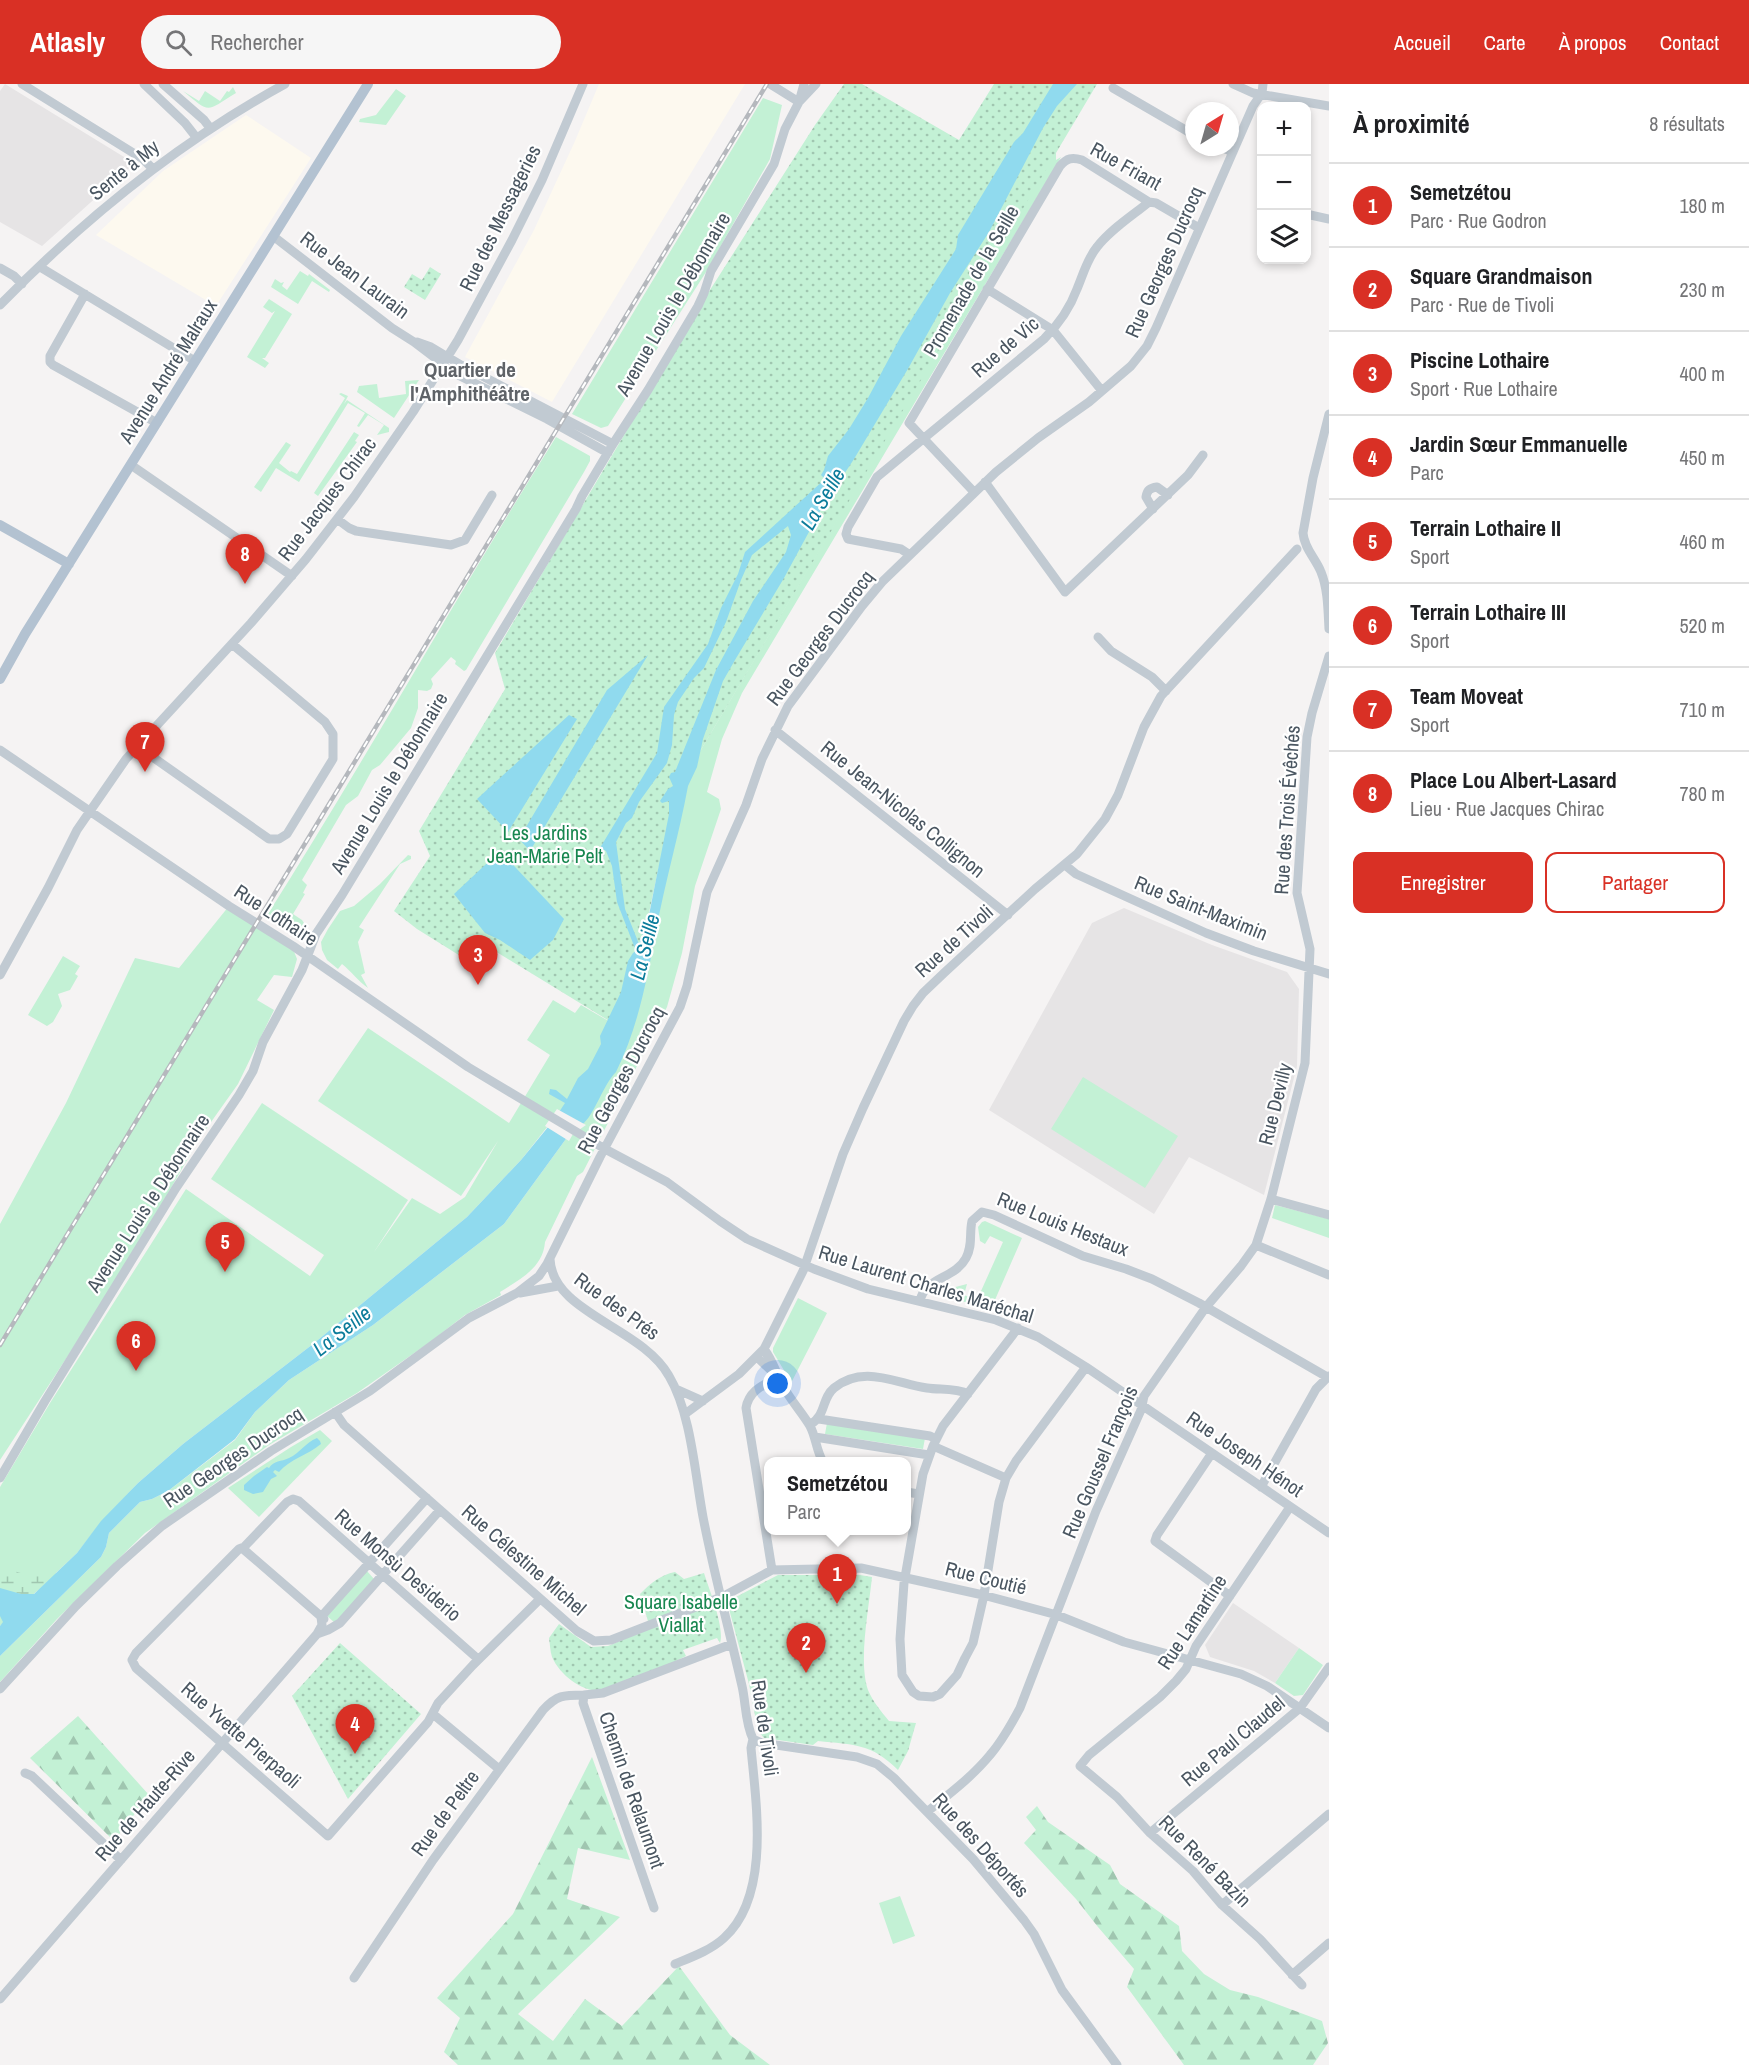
<!DOCTYPE html>
<html lang="fr">
<meta charset="utf-8">
<style>
:root{--surface:#fff;--page:#f6f6f6;--text:#202124;--muted:#757577;--line:#e0e0e0;--accent:#d93025}
body{margin:0;font-family:"Archivo Narrow",sans-serif;background:var(--page);color:var(--text)}
.controls{position:absolute;right:18px;top:18px;display:grid;overflow:hidden;border-radius:12px;box-shadow:0 3px 9px #0003}
.controls button{width:54px;height:54px;display:grid;place-items:center;padding:0;border:0;border-bottom:2px solid var(--line);background:var(--surface);color:var(--text);font:30px sans-serif}
.compass{position:absolute;left:1185px;top:18px;width:54px;height:54px;border-radius:50%;background:var(--surface);box-shadow:0 3px 9px #0003;rotate:37deg}
.you{position:absolute;left:778px;top:1300px;width:21px;height:21px;margin:-15px;border:4px solid #fff;border-radius:50%;background:#1a73e8;box-shadow:0 0 0 9px #1a73e833}
.badge{display:grid;place-items:center;width:39px;height:39px;border-radius:50%;background:var(--accent);color:#fff;font-size:20px;font-weight:700}
.pin{position:absolute;translate:-50% -50px;filter:drop-shadow(0 2px 3px #0008)}
.pin::after{content:'';position:absolute;top:32px;width:21px;height:18px;background:inherit;clip-path:polygon(0 0,100% 0,50% 100%)}
.popup{position:absolute;left:764px;top:1373px;width:147px;height:78px;box-sizing:border-box;display:grid;place-content:center;border-radius:12px;background:var(--surface);filter:drop-shadow(0 2px 4px #0005);font-size:20px;white-space:nowrap;color:var(--muted)}
.popup b{font-size:22px;color:var(--text)}
.popup::after{content:'';position:absolute;left:50%;top:100%;margin-left:-12px;border:12px solid transparent;border-top-color:var(--surface)}
.list{margin:0;padding:0;list-style:none}
h2{display:flex;justify-content:space-between;align-items:center;height:78px;margin:0;padding:0 24px;font-size:26px}
h2 small{font-size:20px;font-weight:400;color:var(--muted)}
.list li{display:grid;grid-template-columns:39px 1fr auto;gap:18px;align-items:center;box-sizing:border-box;height:84px;padding:0 24px;border-top:2px solid var(--line)}
.list b{display:block;font-size:22px;white-space:nowrap}
.list p{margin:0;font-size:20px;white-space:nowrap;color:var(--muted)}
.list em{font-size:20px;font-style:normal;color:var(--muted)}
.actions{display:flex;gap:12px;padding:18px 24px}
.actions a{flex:1;padding:14px 0;border:2px solid var(--accent);border-radius:12px;text-align:center;font-size:21px;color:var(--accent)}
.actions .main{background:var(--accent);color:#fff}
.icon{flex:none;width:33px;height:33px;fill:none;stroke:currentColor;stroke-width:2;stroke-linecap:round;stroke-linejoin:round}
.map{position:relative;flex:none;width:1329px;height:1981px;overflow:hidden}
header{display:flex;align-items:center;gap:36px;box-sizing:border-box;height:84px;padding:0 30px;background:var(--accent);color:#fff}
header strong{font-size:28px}
nav{display:flex;gap:33px;margin-inline-start:auto;font-size:21px}
.search{width:420px;height:54px;background:var(--page);display:flex;align-items:center;gap:15px;box-sizing:border-box;padding:0 21px;border-radius:33px;color:var(--muted);font-size:22px}
main{display:flex}
aside{flex:1;background:var(--surface)}
.map>svg:first-child{display:block}
</style>
<header>
<strong>Atlasly</strong>
<div class="search"><svg class="icon" aria-label="search" viewBox="0 0 24 24"><circle cx="10" cy="10" r="6"/><path d="M15 15l6 6"/></svg>Rechercher</div>
<nav><a>Accueil</a><a>Carte</a><a>À propos</a><a>Contact</a></nav>
</header>
<main>
<div class="map">
<svg width="1329" height="1981" viewBox="0 0 1329 1981">
<defs>
<pattern id="forest-firs" width="22" height="20" patternUnits="userSpaceOnUse" patternTransform="scale(1.5)"><rect width="22" height="20" fill="#c3f1d5"/><path d="M5 1l3.5 6h-7zM16 11l3.5 6h-7z" fill="#a0c6b0"/></pattern>
<pattern id="wetland-marsh" width="20" height="14" patternUnits="userSpaceOnUse" patternTransform="scale(1.5)"><rect width="20" height="14" fill="#c3f1d5"/><path d="M1 5h8M5 5V1M11 12h8M15 12V8" fill="none" stroke="#a0c6b0"/></pattern>
<pattern id="park-dots" width="8" height="8" patternUnits="userSpaceOnUse" patternTransform="scale(1.5)"><rect width="8" height="8" fill="#c3f1d5"/><path d="M2 2h.1M6 6h.1" fill="none" stroke="#a0c6b0" stroke-width="1.8" stroke-linecap="round"/></pattern>
</defs>
<rect width="100%" height="100%" fill="#f5f3f3"/>
<!-- commercial -->
<path fill="#fdf9ef" d="M599,0H745L552,318L465,273L534,146L575,57Z
M246,31L311,74L216,222L96,151L163,87Z"/>
<!-- education -->
<path fill="#e6e4e5" d="M5,0L129,76V84L42,162L0,138V7Z
M1124,824L1212,861L1287,888L1299,905L1297,982L1264,1111L1189,1073L1154,1130L989,1026L1092,839Z
M1233,1519L1299,1564L1275,1599L1254,1587L1210,1573L1205,1561Z"/>
<!-- grass -->
<path fill="#c3f1d5" d="M233,3L236,9C205,28 211,30 183,7L199,17L205,7L220,17L227,7L229,8Z
M396,5L406,12L386,41L359,38L360,35L376,31Z
M763,14L782,21L770,75L706,188L608,342L601,344L572,330Z
M1056,66V76L1061,73L742,609L722,655L707,708L719,715L721,725L695,802L682,869L667,923L583,1088L577,1092L545,1158C543,1184 520,1195 500,1208L501,1211L465,1231L430,1258L357,1309L269,1361L145,1449L57,1535L0,1598V1572L101,1473L106,1463L109,1449L140,1418L152,1415L168,1407L235,1356L255,1328L289,1296L373,1241L504,1140L571,1048L624,970L689,686Z
M300,187L308,192L309,190L330,206L329,208L312,197L298,220L271,203L275,195L281,199L284,198L282,202L287,206Z
M269,215L292,230L265,274H262L269,279L265,284L247,273L275,227L272,229L263,223Z
M419,296L394,334L357,308L359,302L377,300L379,314L406,310L405,297Z
M341,309L348,312L344,320L347,316L389,344V348L377,351L384,341L368,331L359,343L357,342L365,329L348,319L299,398L276,384L261,408L254,403L286,358L291,361L279,379L290,388L291,387L297,390L345,314L339,310Z
M354,348L359,351L355,357L357,358L318,412L314,409Z
M556,353L590,372V377L584,388L466,586L464,587L455,580L456,577L451,573L431,595L433,600L431,605L427,607L418,606V624L411,644L380,681L372,686L358,712L346,721L302,796L307,801L303,809L305,810L293,830L302,836L306,842L286,845L266,833C366,675 457,511 556,353Z
M408,771L411,772V775L400,780L359,843L364,846L358,858L365,889L361,891L368,904C358,897 352,888 342,880L338,885L327,876L322,866L321,858L328,845L340,827L354,822L380,800Z
M229,822L293,865L297,875L292,893L274,891L257,916L274,926L238,1000L199,1055L159,1125L86,1244L0,1376V1140L66,1019L135,874L179,884Z
M63,872L80,882L75,890L78,892L70,906L58,910L62,922L53,938L47,942L28,931Z
M553,916L575,929L581,921L624,946L521,1076L467,1133L313,1260L183,1360L138,1399L102,1437L77,1469L0,1542V1403L50,1319L186,1105L310,1192L324,1171L211,1095L262,1019L408,1116L374,1168L412,1114L440,1130L465,1113L498,1057L461,1112L318,1017L368,944L509,1039L550,971L527,956Z
M1083,993L1178,1052L1145,1104L1051,1045Z
M1275,1121L1329,1135V1154L1272,1134Z
M985,1137L1022,1154L991,1225L935,1210L936,1208L967,1200L964,1211L977,1216L1003,1158L990,1152L985,1160L980,1157L978,1143L982,1138Z
M798,1214L827,1229L790,1301L787,1302L788,1293L773,1268V1264Z
M827,1339L925,1354L923,1365L825,1350Z
M320,1346L332,1357L259,1433L228,1404L291,1363Z
M367,1487L374,1495L335,1539L327,1532Z
M1299,1564L1323,1581L1303,1611L1294,1612L1275,1599Z
M900,1812L915,1852L893,1860L879,1819Z"/>
<!-- forest -->
<path fill="url(#forest-firs)" d="M78,1632L149,1711L114,1757L30,1674Z
M592,1673L630,1776L578,1764L567,1815L620,1833L518,1930L553,1957L585,1915L622,1942L679,1882L730,1951L770,1981H458L444,1968L460,1934L437,1914L513,1830Z
M1037,1722L1048,1738L1110,1781L1120,1800L1179,1842L1182,1867L1204,1890L1230,1906L1258,1913L1322,1937L1328,1959L1313,1981H1184L1127,1903L1134,1885L1098,1843L1076,1815L1024,1759L1036,1746L1026,1733Z"/>
<!-- wetland -->
<path fill="url(#wetland-marsh)" d="M0,1485C10,1485 16,1488 25,1490C35,1492 47,1491 57,1489C31,1513 35,1515 0,1504Z"/>
<!-- park -->
<path fill="url(#park-dots)" d="M844,0H862L959,56L994,0H1097L689,686L659,782L624,946L490,864L478,883L417,845L394,827L430,772L419,747L505,605L495,569L710,206L815,41Z
M430,183L441,190L425,216L404,203L412,190L422,196Z
M675,1488L684,1495L704,1489C709,1505 725,1544 720,1559L717,1554L683,1566L686,1572L674,1578L600,1607C581,1607 560,1591 552,1573C550,1567 550,1560 549,1554L559,1540L591,1563L608,1562L650,1544L640,1510C651,1499 660,1491 675,1488Z
M778,1491H860L872,1493C869,1524 858,1577 868,1606C873,1618 881,1627 889,1637L916,1639L908,1667L898,1686C871,1659 854,1661 818,1657L813,1661L764,1654L758,1647L749,1600L728,1521L734,1514Z
M340,1559L421,1630L348,1715L292,1612Z"/>
<!-- water -->
<path fill="#90daee" fill-rule="evenodd" d="M1053,0H1077L1057,22L1043,44L989,148L950,209L909,283L854,375L823,422L784,494L735,576L723,597L703,655L697,683L688,702C679,751 665,798 656,847C647,895 638,944 616,988C603,1001 596,1027 584,1039C580,1042 575,1045 571,1048L504,1140L373,1241L289,1296L255,1328L235,1355L168,1407L152,1415L140,1418L109,1449L106,1463L101,1473L0,1572V1542L3,1538L0,1532V1504L21,1510H34L77,1469L101,1437L138,1399L183,1360L313,1260L467,1133L521,1076L553,1037L565,1019L549,1010L550,1005L556,1006L567,1015L578,994L588,985L601,960L600,952L621,908L628,877L633,869L636,867L617,818L612,782L606,767L600,764L657,669L664,623L708,560L721,524L738,490L745,468L825,395L821,391L824,386L828,372L849,345L868,314L901,252L956,165L958,151L1014,58L1023,49ZM788,442L791,451L786,468L753,517L716,586L675,688L671,689L669,693L673,702L668,705L660,717L662,719L669,717V730L648,836L639,860L625,825L616,758L626,739L632,734L639,718L667,679L672,661L674,631L678,618L694,594L704,584L726,538L741,496L752,471Z
M648,571L530,767L519,755L607,606Z
M569,631L577,635L508,748L477,715Z
M500,767L564,835L553,856L530,876L500,856L485,849L454,810Z
M317,1354L320,1357L321,1360C308,1371 290,1375 279,1388L275,1386L273,1388L277,1392L271,1395L263,1408L253,1410L244,1406V1401L254,1392L267,1383L269,1384C274,1376 281,1378 289,1374C300,1369 305,1359 317,1354Z"/>
<!-- pier -->
<path fill="#f5f3f3" d="M557,1025L586,1041L573,1050L569,1057L545,1042Z"/>
<g fill="none" stroke-linecap="round" stroke-linejoin="round">
<!-- minor -->
<path stroke="#c1cad2" stroke-width="9" d="M22,0L143,75L152,84
M144,0L185,39L196,53
M163,0L204,36L210,44
M770,0L799,18
M1233,0L1253,9L1329,22
M1113,4L1194,51
M799,18L816,0
M1221,63L1233,68
M1306,130L1329,135
M273,152L392,244L414,258L456,290L547,335L608,369
M40,183L195,277
M0,184L14,192L22,200
M987,205L1053,246L1102,307
M85,210L50,272V278L53,281L157,339
M0,221C85,134 179,58 285,0
M417,258L431,263L461,281L613,360
M1329,330L1313,394L1303,449C1304,464 1316,475 1321,488C1328,505 1328,527 1329,545
M131,381L292,492
M985,398L1065,508L1188,391L1203,371
M974,408L909,339L1060,82C1067,74 1072,73 1082,76L1149,118L1156,119L1199,144
M1153,425L1146,413C1147,406 1150,404 1157,403L1168,411
M337,435L349,444L356,447L451,461L465,456L492,411
M910,471L901,465L848,455L846,450L848,443L877,393L1044,255C1059,240 1070,224 1077,205C1083,191 1087,175 1097,163C1111,145 1132,132 1149,118
M1098,553L1111,567L1152,593L1166,607
M775,646L1008,831
M137,662L269,755H279L287,750L333,675V650L325,638L232,560
M0,666L229,822L293,862L468,983L605,1065L667,1098L720,1137L747,1155L814,1185L868,1205L996,1236L1038,1253L1086,1283L1329,1449
M1065,781L1076,790L1206,849L1254,867L1329,890
M0,891L48,804L77,746L126,675L251,539L306,475L354,413L413,328L458,256L512,156L542,96L583,0
M1271,1115L1329,1131
M1256,1161L1329,1191
M550,1175C552,1229 642,1243 669,1292C691,1329 695,1390 703,1433C714,1490 729,1545 742,1602C746,1619 745,1639 753,1655L751,1664C756,1719 771,1812 724,1854C711,1866 692,1873 675,1880
M520,1209L558,1202
M920,1217C925,1193 955,1195 966,1174C973,1161 969,1150 972,1137L982,1128L994,1131L1083,1172L1126,1185L1152,1195L1199,1219L1329,1294
M1018,1244L943,1342L933,1362L923,1390L904,1499L900,1555L902,1591L913,1608L919,1612L933,1613L940,1610L957,1591L965,1574L973,1559L984,1511L999,1418L1006,1394L1016,1377L1086,1283
M764,1265C774,1278 777,1293 786,1307C793,1319 803,1330 810,1342C816,1353 816,1366 823,1378
M757,1273L778,1293
M676,1305L703,1317
M335,1328L344,1341L577,1547L594,1557L611,1556L724,1512L772,1486L861,1484L983,1511L1057,1531L1124,1558L1241,1590L1267,1602L1329,1644
M685,1330L739,1290L764,1265L803,1187L843,1070L863,1024L904,937L913,922L923,909L944,889L1035,805L1077,770L1105,735L1118,711L1144,643L1161,612L1297,465
M819,1335L930,1352L936,1355
M810,1341C827,1330 821,1315 834,1304C863,1280 895,1299 927,1304C940,1306 956,1304 968,1310
M815,1353L929,1371
M933,1362L1006,1394
M1212,1369L1157,1451L1155,1457L1230,1512
M0,1394L45,1317L176,1104L239,1011L253,987L263,958L302,886L316,850L342,811L576,425L582,412L613,360L648,306L698,222L704,209L711,187L774,80L785,45L799,18L804,0
M1261,1403L1316,1305L1329,1292
M906,1408L919,1410
M1290,1423L1196,1562L1186,1585L1176,1597L1160,1613L1089,1671L1080,1682L1117,1713L1150,1749L1193,1787L1222,1821L1260,1855L1302,1901
M242,1464L324,1535
M772,1486L746,1324C749,1306 764,1301 778,1293
M317,1550L328,1546L340,1539L440,1426
M478,1575L299,1417L293,1415L287,1418L244,1463L239,1465L136,1569L132,1576L136,1584L328,1752L428,1638L438,1619L473,1581L540,1515
M0,1605L76,1522L117,1482L162,1442L271,1367L370,1307L469,1234L517,1209L539,1192L547,1180L600,1073L680,923L687,902L707,808L746,721L762,675L788,622L862,522L882,498L996,388L1038,354L1089,318L1131,282L1147,262L1156,244L1253,22L1262,9L1263,0
M433,1630L499,1685
M753,1655L762,1659L857,1673L877,1680L894,1694L973,1775L1024,1836L1034,1850L1062,1906L1117,1981
M25,1689L32,1692L121,1776
M927,1728C949,1710 972,1693 990,1671C1002,1657 1011,1641 1020,1624L1096,1427L1141,1326L1144,1312L1206,1223L1241,1182L1256,1161L1271,1115L1305,979L1310,865L1297,809L1307,653L1312,629L1329,572
M1150,1749L1300,1624L1329,1583
M1222,1821L1329,1730
M654,1824L583,1619L584,1611L603,1609L732,1560
M1292,1891L1329,1859
M354,1894L433,1776L543,1626C557,1611 563,1611 584,1611
M0,1915L317,1550L322,1541L321,1533L427,1414"/>
<!-- major -->
<path stroke="#b3c2d1" stroke-width="10" d="M0,441L69,480
M0,595L25,550L368,0"/>
<defs>
<path id="rail" d="M0,1261L767,0"/>
</defs>
<!-- rail casing -->
<use href="#rail" stroke="#b5b8bd" stroke-width="4.5"/>
<!-- rail -->
<use href="#rail" stroke="#fff" stroke-width="2" stroke-dasharray="7" stroke-linecap="butt"/>
</g>
<g text-anchor="middle" stroke-width="4.5" stroke-linejoin="round" paint-order="stroke">
<!-- street labels -->
<g font-size="20" fill="#4a5661" stroke="#fff">
<text transform="translate(1126 82) rotate(29)" y="7">Rue Friant</text>
<text transform="translate(124 86) rotate(-39)" y="7">Sente à My</text>
<text transform="translate(500 134) rotate(-64)" y="7">Rue des Messageries</text>
<text transform="translate(1164 178) rotate(-66)" y="7">Rue Georges Ducrocq</text>
<text transform="translate(355 191) rotate(37)" y="7">Rue Jean Laurain</text>
<text transform="translate(971 197) rotate(-60)" y="7">Promenade de la Seille</text>
<text transform="translate(673 220) rotate(-60)" y="7">Avenue Louis le Débonnaire</text>
<text transform="translate(1005 263) rotate(-41)" y="7">Rue de Vic</text>
<text transform="translate(168 287) rotate(-58)" y="7">Avenue André Malraux</text>
<text transform="translate(327 415) rotate(-53)" y="7">Rue Jacques Chirac</text>
<text transform="translate(820 554) rotate(-53)" y="7">Rue Georges Ducrocq</text>
<text transform="translate(389 699) rotate(-59)" y="7">Avenue Louis le Débonnaire</text>
<text transform="translate(903 725) rotate(39)" y="7">Rue Jean-Nicolas Collignon</text>
<text transform="translate(1287 726) rotate(-86)" y="7">Rue des Trois Évêchés</text>
<text transform="translate(1201 824) rotate(22)" y="7">Rue Saint-Maximin</text>
<text transform="translate(276 831) rotate(33)" y="7">Rue Lothaire</text>
<text transform="translate(954 857) rotate(-42)" y="7">Rue de Tivoli</text>
<text transform="translate(621 996) rotate(-62)" y="7">Rue Georges Ducrocq</text>
<text transform="translate(1275 1020) rotate(-76)" y="7">Rue Devilly</text>
<text transform="translate(148 1119) rotate(-57)" y="7">Avenue Louis le Débonnaire</text>
<text transform="translate(1063 1140) rotate(22)" y="7">Rue Louis Hestaux</text>
<text transform="translate(926 1200) rotate(17)" y="7">Rue Laurent Charles Maréchal</text>
<text transform="translate(617 1222) rotate(36)" y="7">Rue des Prés</text>
<text transform="translate(1245 1370) rotate(34)" y="7">Rue Joseph Hénot</text>
<text transform="translate(233 1373) rotate(-34)" y="7">Rue Georges Ducrocq</text>
<text transform="translate(1100 1378) rotate(-67)" y="7">Rue Goussel François</text>
<text transform="translate(524 1476) rotate(41)" y="7">Rue Célestine Michel</text>
<text transform="translate(398 1481) rotate(41)" y="7">Rue Monsù Desiderio</text>
<text transform="translate(986 1494) rotate(14)" y="7">Rue Coutié</text>
<text transform="translate(1192 1538) rotate(-57)" y="7">Rue Lamartine</text>
<text transform="translate(765 1644) rotate(82)" y="7">Rue de Tivoli</text>
<text transform="translate(241 1651) rotate(41)" y="7">Rue Yvette Pierpaoli</text>
<text transform="translate(1233 1657) rotate(-40)" y="7">Rue Paul Claudel</text>
<text transform="translate(632 1706) rotate(71)" y="7">Chemin de Relaumont</text>
<text transform="translate(145 1721) rotate(-49)" y="7">Rue de Haute-Rive</text>
<text transform="translate(445 1729) rotate(-54)" y="7">Rue de Peltre</text>
<text transform="translate(981 1761) rotate(48)" y="7">Rue des Déportés</text>
<text transform="translate(1205 1777) rotate(45)" y="7">Rue René Bazin</text>
</g>
<!-- park labels -->
<g font-size="20" fill="#17864f" stroke="#fff">
<text x="545" y="756">Les Jardins<tspan x="545" dy="23">Jean-Marie Pelt</tspan></text>
<text x="681" y="1525">Square Isabelle<tspan x="681" dy="23">Viallat</tspan></text>
</g>
<!-- neighbourhood labels -->
<g font-size="21" font-weight="bold" fill="#5f6368" stroke="#fff">
<text x="470" y="293">Quartier de<tspan x="470" dy="24">l'Amphithéâtre</tspan></text>
</g>
<!-- water labels -->
<g font-size="21" font-style="italic" fill="#0c7c9b" stroke="#fff">
<text transform="translate(823 415) rotate(-60)" y="7">La Seille</text>
<text transform="translate(645 863) rotate(-76)" y="7">La Seille</text>
<text transform="translate(342 1247) rotate(-38)" y="7">La Seille</text>
</g>
</g>
</svg>
<div class="controls">
<button>+</button>
<button>−</button>
<button><svg class="icon" aria-label="layers" viewBox="0 0 24 24"><path d="M12 4l9 5-9 5-9-5zM3 14l9 5 9-5"/></svg></button>
</div>
<svg class="compass" viewBox="-18 -18 36 36"><path d="M0-13l5 13h-10z" fill="#e53935"/><path d="M0 13l5-13h-10z" fill="#757577"/></svg>
<div class="you"></div>
<div class="pin badge" style="left:837px;top:1520px">1</div>
<div class="popup"><b>Semetzétou</b>Parc</div>
<div class="pin badge" style="left:806px;top:1589px">2</div>
<div class="pin badge" style="left:478px;top:901px">3</div>
<div class="pin badge" style="left:355px;top:1670px">4</div>
<div class="pin badge" style="left:225px;top:1188px">5</div>
<div class="pin badge" style="left:136px;top:1287px">6</div>
<div class="pin badge" style="left:145px;top:688px">7</div>
<div class="pin badge" style="left:245px;top:500px">8</div>
</div>
<aside>
<h2>À proximité<small>8 résultats</small></h2>
<ul class="list">
<li><span class="badge">1</span><div><b>Semetzétou</b><p>Parc · Rue Godron</p></div><em>180 m</em></li>
<li><span class="badge">2</span><div><b>Square Grandmaison</b><p>Parc · Rue de Tivoli</p></div><em>230 m</em></li>
<li><span class="badge">3</span><div><b>Piscine Lothaire</b><p>Sport · Rue Lothaire</p></div><em>400 m</em></li>
<li><span class="badge">4</span><div><b>Jardin Sœur Emmanuelle</b><p>Parc</p></div><em>450 m</em></li>
<li><span class="badge">5</span><div><b>Terrain Lothaire II</b><p>Sport</p></div><em>460 m</em></li>
<li><span class="badge">6</span><div><b>Terrain Lothaire III</b><p>Sport</p></div><em>520 m</em></li>
<li><span class="badge">7</span><div><b>Team Moveat</b><p>Sport</p></div><em>710 m</em></li>
<li><span class="badge">8</span><div><b>Place Lou Albert-Lasard</b><p>Lieu · Rue Jacques Chirac</p></div><em>780 m</em></li>
</ul>
<div class="actions"><a class="main">Enregistrer</a><a>Partager</a></div>
</aside>
</main>
